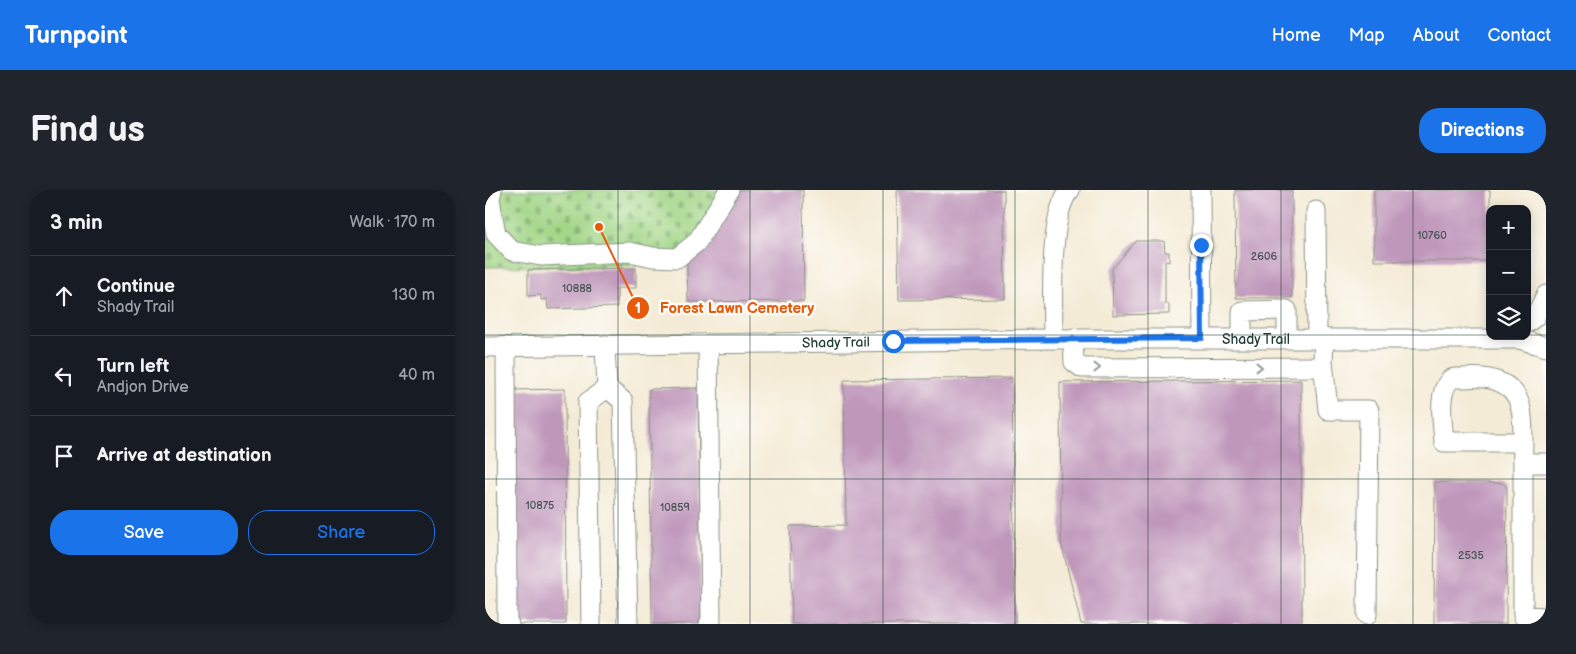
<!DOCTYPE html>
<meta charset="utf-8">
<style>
:root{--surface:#171b24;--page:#20242c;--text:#f1f3f6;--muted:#9ea1a6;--line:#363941;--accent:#1a73e8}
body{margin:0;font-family:"Balsamiq Sans",sans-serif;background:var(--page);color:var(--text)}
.controls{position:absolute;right:15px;top:15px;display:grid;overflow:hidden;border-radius:10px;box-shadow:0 2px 12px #0003}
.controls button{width:45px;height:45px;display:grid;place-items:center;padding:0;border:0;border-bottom:1px solid var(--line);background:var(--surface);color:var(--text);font:25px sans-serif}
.stop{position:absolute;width:15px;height:15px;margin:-11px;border:4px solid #1a73e8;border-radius:50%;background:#fff}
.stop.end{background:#1a73e8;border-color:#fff;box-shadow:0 1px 5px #0008}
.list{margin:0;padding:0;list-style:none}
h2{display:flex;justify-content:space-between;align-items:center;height:65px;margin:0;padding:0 20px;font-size:21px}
h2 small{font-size:16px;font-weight:400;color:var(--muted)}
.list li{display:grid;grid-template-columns:32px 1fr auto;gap:15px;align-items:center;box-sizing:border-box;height:80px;padding:0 20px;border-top:1px solid var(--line)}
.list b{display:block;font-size:19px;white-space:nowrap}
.list p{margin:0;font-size:16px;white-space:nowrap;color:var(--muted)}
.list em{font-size:16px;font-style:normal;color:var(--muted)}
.actions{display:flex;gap:10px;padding:15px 20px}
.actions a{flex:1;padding:11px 0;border:1px solid var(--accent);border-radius:20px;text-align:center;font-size:18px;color:var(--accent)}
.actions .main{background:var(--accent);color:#fff}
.icon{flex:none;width:28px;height:28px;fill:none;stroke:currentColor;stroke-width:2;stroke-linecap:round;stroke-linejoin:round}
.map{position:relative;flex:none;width:1061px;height:434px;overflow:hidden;border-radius:20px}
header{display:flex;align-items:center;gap:30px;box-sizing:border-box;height:70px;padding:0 25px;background:var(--accent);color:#fff}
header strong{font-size:24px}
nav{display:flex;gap:28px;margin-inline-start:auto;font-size:18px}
.intro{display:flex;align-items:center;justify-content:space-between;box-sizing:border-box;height:120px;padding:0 30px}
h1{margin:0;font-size:35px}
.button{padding:12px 22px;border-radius:20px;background:var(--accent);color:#fff;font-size:18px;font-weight:700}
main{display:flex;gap:30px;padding:0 30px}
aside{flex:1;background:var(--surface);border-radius:20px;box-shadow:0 2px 12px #0003}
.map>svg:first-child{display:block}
</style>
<header>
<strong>Turnpoint</strong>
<nav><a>Home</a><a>Map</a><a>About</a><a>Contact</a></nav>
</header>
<div class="intro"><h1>Find us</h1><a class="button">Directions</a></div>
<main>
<aside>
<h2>3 min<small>Walk · 170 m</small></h2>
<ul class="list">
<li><svg class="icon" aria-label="ahead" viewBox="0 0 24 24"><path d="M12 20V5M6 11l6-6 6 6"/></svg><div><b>Continue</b><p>Shady Trail</p></div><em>130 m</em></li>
<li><svg class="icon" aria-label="left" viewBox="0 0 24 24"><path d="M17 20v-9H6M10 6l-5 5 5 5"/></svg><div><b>Turn left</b><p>Andjon Drive</p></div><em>40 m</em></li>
<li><svg class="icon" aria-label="arrive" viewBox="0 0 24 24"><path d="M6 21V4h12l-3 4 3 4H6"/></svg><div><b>Arrive at destination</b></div></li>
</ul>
<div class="actions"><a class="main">Save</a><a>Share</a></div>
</aside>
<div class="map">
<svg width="1061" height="434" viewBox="0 0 1061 434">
<defs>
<pattern id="cemetery-stones" width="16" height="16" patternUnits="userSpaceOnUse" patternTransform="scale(1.25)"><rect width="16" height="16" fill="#a0d585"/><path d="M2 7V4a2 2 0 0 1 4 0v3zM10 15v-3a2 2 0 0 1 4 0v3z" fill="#82ae6e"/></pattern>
</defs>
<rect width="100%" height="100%" fill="#fdfcf7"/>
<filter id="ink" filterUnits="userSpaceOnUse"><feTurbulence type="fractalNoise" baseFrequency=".02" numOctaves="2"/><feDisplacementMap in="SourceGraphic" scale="10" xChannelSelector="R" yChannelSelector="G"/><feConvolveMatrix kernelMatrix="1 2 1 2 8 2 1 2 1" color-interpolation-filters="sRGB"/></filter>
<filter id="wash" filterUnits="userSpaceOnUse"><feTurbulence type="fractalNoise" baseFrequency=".0096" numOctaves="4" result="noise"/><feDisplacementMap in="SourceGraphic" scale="20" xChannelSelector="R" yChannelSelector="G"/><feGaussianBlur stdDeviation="1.12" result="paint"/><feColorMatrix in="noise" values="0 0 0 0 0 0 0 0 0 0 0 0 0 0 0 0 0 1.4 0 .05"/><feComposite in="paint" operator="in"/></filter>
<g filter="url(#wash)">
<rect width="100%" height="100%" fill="#f4ebd6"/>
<!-- cemetery -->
<path fill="url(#cemetery-stones)" stroke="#60895c" d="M0,0H253L204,75L0,77Z"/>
<g id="blocks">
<!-- building -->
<path fill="#bf97bb" d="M252,0H318L319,111L203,112L202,75Z
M412,0H519L520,109L414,110Z
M750,0H807V108H751Z
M889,0H1005V71H889Z
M651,51H679L680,62H684V72L680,71V114H684V124L628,125L627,79Z
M151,78V98H132V117L63,119L62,109L56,110V105L43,106V80Z
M527,188L530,434H307L305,336L361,335L359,190Z
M816,190L817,434H596L576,352L575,192Z
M213,198L216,430L212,434H167L164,199Z
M80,199L81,434H34L31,430L27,200Z
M950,292L1017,293L1022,297L1021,434H949Z"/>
</g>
</g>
<g filter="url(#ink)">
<use href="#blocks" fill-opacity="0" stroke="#8a9485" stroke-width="1"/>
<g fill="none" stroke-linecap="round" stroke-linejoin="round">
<defs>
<g id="minor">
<path d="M7,0L5,9L11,44L27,61L56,66L145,62L168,67L192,68L212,52L244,0"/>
<path d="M716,0L717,147"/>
<path d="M831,21L832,148"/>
<path d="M1042,133L1050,127L1061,105"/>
<path d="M588,148L589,172L597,178L838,177"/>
<path d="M757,148V121L802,120V148"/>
<path d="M839,148L838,171L843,220H884L882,425"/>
<path d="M568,149C568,116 563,23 585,0"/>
<path d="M223,154L226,431L224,434"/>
<path d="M120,155L122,198L138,211L143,434"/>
<path id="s1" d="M0,157L568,149H1034L1061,157"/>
<path d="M21,157L22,432L24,434"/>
<path d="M1037,252H959C958,235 952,205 964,191C967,187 973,188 978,188C1001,186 1028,190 1035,215C1040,232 1037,255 1038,273"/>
<path d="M1061,273H1038V426L1061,427"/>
<path d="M106,434L103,212L122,198"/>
</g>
</defs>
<!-- minor casing -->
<use href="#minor" stroke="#8a9485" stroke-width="21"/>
<!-- minor -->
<use href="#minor" stroke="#fff" stroke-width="19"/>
</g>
<!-- one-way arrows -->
<defs><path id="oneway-chevron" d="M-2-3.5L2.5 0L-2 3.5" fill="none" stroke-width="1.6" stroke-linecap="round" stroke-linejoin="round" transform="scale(1.25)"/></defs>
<g stroke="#8f9e9a">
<use href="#oneway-chevron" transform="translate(774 177)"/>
<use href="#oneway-chevron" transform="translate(612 178)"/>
</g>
</g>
<g fill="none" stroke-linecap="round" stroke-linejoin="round" filter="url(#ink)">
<!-- route -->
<path stroke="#1a73e8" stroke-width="6" d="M408,151L717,148L716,55"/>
</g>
<!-- grid -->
<path fill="none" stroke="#1f3d34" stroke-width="1" stroke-opacity="0.55" d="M133,0V434M265,0V434M398,0V434M530,0V434M663,0V434M796,0V434M928,0V434M0,145H1005M1042,145H1061M0,289H1061"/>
<g text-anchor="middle" stroke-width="5" stroke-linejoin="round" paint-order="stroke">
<!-- number labels -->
<g font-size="11" fill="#475456">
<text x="947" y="49">10760</text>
<text x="779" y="70">2606</text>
<text x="92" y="102">10888</text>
<text x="55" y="319">10875</text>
<text x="190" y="321">10859</text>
<text x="986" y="369">2535</text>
</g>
<!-- street labels -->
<g font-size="14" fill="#1f3d34" stroke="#fdfcf7">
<text dy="5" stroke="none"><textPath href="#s1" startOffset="771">Shady Trail</textPath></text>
<text dy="5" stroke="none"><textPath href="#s1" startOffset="351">Shady Trail</textPath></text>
</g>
</g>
<!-- callouts -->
<path fill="none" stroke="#e8590c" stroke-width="2" d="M114 37L153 118"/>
<g fill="#e8590c" stroke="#fdfcf7" stroke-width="2">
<circle cx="114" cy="37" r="5"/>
<circle cx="153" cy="118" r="12"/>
</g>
<g font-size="15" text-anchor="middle" font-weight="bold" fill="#fff">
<text x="153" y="123">1</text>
</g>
<g font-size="15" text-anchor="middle" font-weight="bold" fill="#e8590c" stroke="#fdfcf7" stroke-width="5" stroke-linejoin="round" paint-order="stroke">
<text x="252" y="123">Forest Lawn Cemetery</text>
</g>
</svg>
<div class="controls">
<button>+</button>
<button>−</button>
<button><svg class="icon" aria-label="layers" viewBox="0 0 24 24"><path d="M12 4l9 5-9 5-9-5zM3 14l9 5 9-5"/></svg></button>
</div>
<div class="stop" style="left:408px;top:151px"></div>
<div class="stop end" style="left:716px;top:55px"></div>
</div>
</main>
